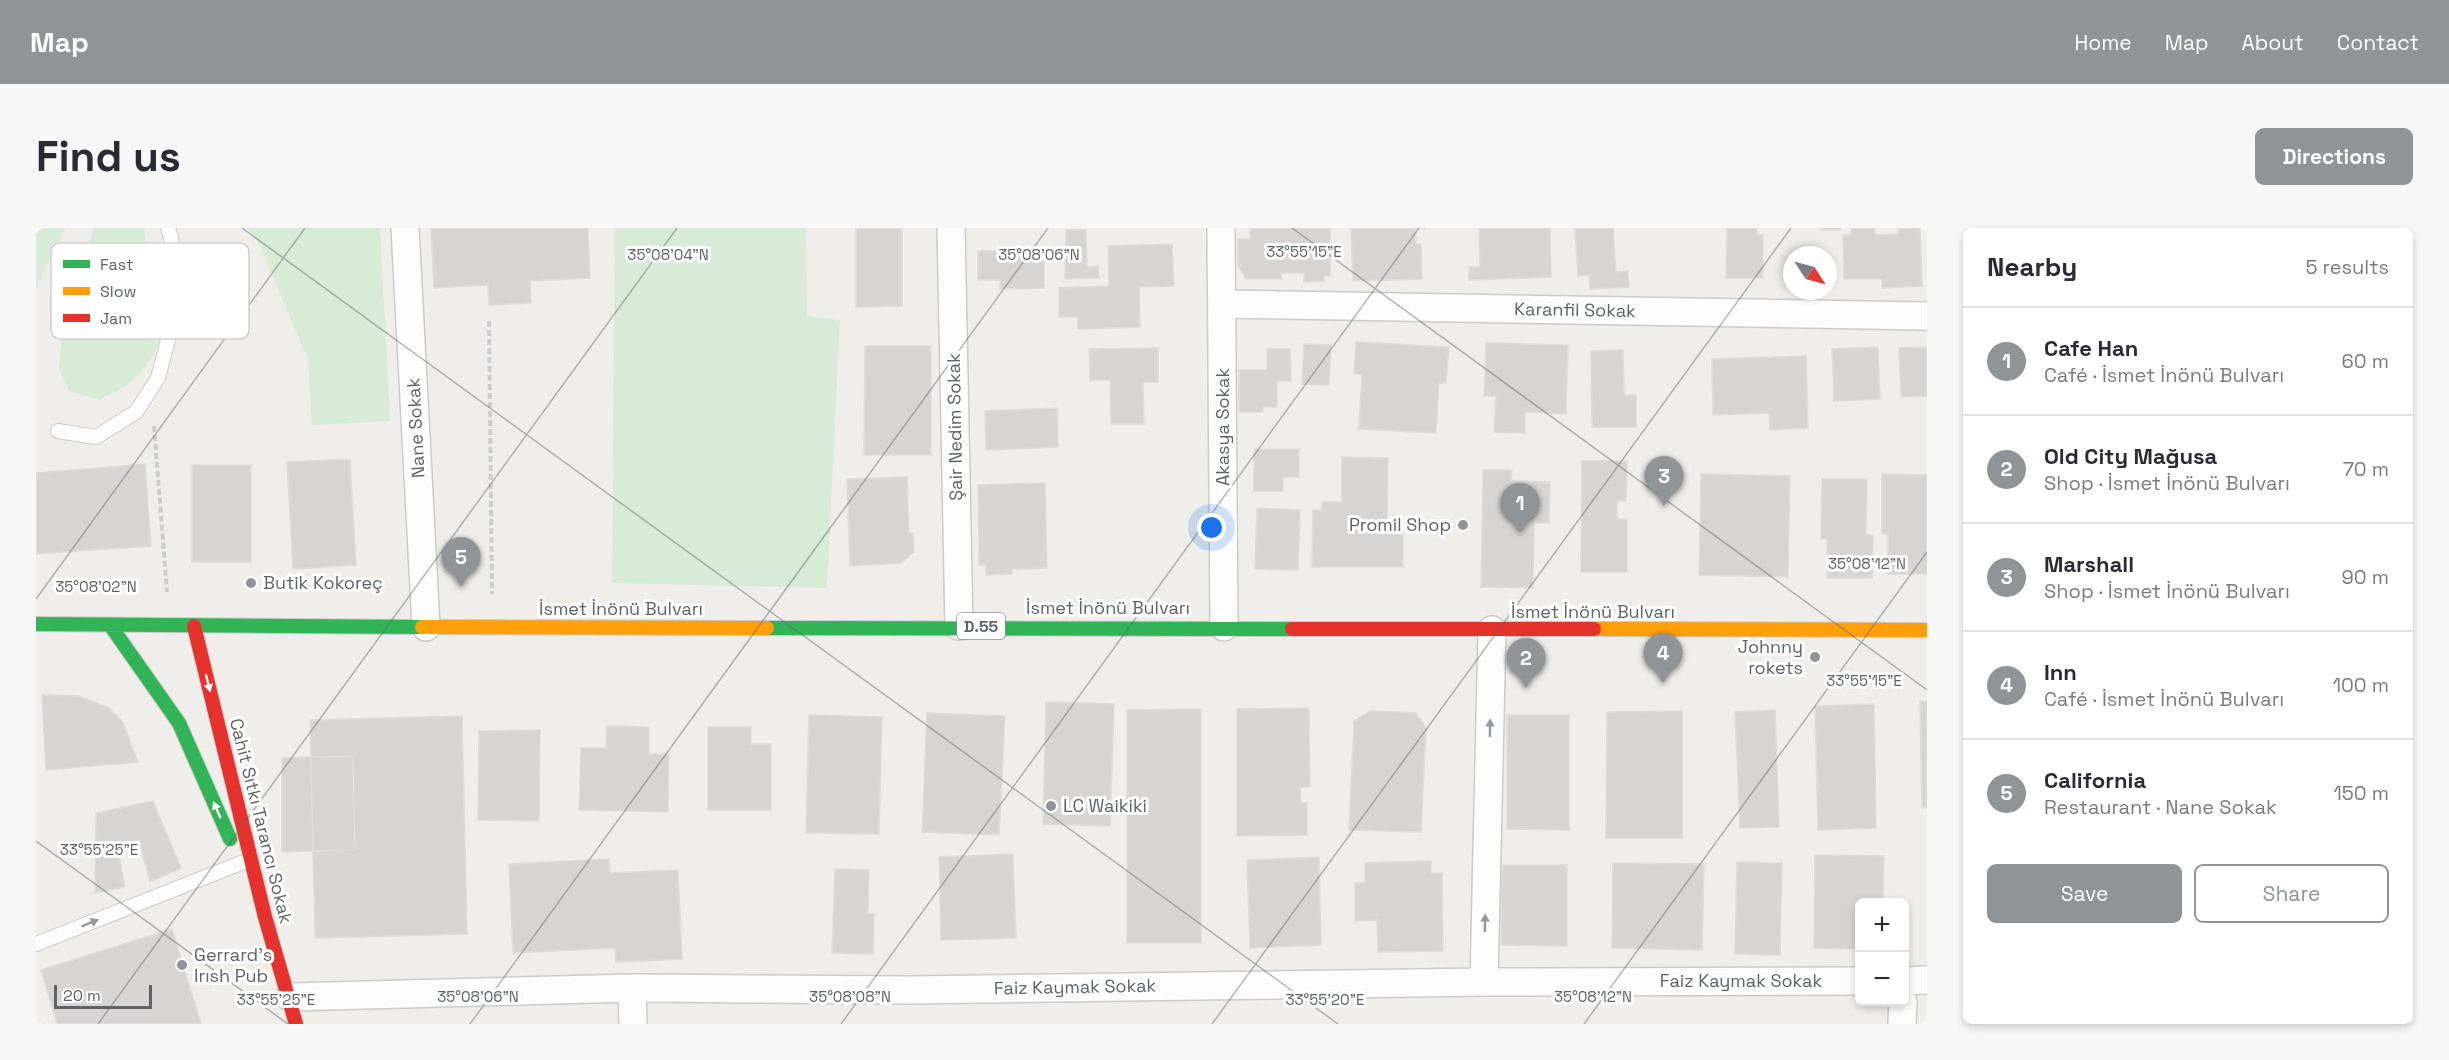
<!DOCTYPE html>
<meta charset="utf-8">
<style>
:root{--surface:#fff;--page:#f7f7f7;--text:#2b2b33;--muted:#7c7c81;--line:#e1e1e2;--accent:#919496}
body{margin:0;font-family:"Space Grotesk",sans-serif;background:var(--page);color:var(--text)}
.controls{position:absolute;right:18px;bottom:18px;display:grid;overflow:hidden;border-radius:9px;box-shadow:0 3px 9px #0003}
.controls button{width:54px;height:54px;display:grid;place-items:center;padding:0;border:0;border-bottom:2px solid var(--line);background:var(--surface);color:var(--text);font:30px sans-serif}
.compass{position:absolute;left:1747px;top:18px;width:54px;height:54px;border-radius:50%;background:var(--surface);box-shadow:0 3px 9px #0003;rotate:126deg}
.scale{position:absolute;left:18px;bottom:15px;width:98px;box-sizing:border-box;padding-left:6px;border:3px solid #5f6368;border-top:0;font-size:16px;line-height:21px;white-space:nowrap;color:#5f6368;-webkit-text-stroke:4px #fff;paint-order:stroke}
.you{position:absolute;left:1176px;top:300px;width:21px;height:21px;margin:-15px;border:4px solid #fff;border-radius:50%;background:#1a73e8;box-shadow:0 0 0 9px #1a73e833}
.badge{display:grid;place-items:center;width:39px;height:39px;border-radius:50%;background:var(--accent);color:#fff;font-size:20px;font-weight:700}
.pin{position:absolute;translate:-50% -50px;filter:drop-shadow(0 2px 3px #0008)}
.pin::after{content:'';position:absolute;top:32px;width:21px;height:18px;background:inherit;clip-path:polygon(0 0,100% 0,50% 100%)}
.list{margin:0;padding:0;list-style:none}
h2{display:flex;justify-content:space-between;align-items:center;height:78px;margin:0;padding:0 24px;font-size:26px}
h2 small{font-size:20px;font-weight:400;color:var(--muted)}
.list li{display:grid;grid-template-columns:39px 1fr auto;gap:18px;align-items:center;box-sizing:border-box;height:108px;padding:0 24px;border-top:2px solid var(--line)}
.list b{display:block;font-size:22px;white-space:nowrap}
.list p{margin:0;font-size:20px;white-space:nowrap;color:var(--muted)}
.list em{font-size:20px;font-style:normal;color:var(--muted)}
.actions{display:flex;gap:12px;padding:18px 24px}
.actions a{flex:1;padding:14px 0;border:2px solid var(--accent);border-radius:9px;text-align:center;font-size:21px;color:var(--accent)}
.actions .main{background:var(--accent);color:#fff}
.map{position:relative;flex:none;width:1891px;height:796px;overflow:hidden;border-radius:9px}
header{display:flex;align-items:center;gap:36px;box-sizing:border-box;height:84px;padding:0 30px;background:var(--accent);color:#fff}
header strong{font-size:28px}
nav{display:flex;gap:33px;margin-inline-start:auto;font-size:21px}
.intro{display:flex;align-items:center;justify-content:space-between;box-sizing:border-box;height:144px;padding:0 36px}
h1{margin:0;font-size:42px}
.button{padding:15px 27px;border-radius:9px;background:var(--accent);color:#fff;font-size:21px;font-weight:700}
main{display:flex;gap:36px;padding:0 36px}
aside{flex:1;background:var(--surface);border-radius:9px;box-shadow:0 3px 9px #0003}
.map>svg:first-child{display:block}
</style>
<header>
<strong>Map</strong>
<nav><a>Home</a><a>Map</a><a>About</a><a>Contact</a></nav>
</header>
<div class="intro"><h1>Find us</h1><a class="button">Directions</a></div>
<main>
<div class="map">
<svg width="1891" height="796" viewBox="0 0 1891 796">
<rect width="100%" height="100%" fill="#efeeea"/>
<!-- green -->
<path fill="#d8ebd6" d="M0,0H30L0,60Z
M58,0H108L113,31L137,64C130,98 122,133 92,156C84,162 72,167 63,172L33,163L23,141L27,88Z
M212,0H344L354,193L276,197L272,132L224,18Z
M579,0H770L771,88L804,92L791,360L576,355Z"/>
<!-- building -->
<path fill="#d6d5d3" stroke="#deddd9" stroke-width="1.5" d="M395,0H552L554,50L494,53L495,75L453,77L452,57L398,60Z
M820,0H866V78L820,79Z
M1214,0H1294V48H1288V53L1268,54V45H1245L1246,51H1210L1202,37V11H1214Z
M1315,0H1390H1379L1380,16H1385L1386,51L1317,53Z
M1443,0H1514L1515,49L1433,52V39H1444Z
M1539,0H1577L1580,44L1592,43L1593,59L1554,61L1553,47L1542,48Z
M1691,0H1721V7H1727V50H1690Z
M1785,0H1804V2H1785Z
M1815,0H1839V7L1862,6V0H1884L1886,58L1846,60V51H1808L1807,7H1815Z
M1030,2H1050L1051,39L1062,38L1063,50L1029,51Z
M1136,16L1138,58L1103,59L1104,99L1042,101V89H1023V60L1073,58L1072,18Z
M1008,22V60L964,61V52H942V23Z
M1320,114L1413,119L1410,155H1403L1400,205L1323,201L1326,146H1318Z
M1450,115L1532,117L1530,186L1489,184V205L1458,204L1460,168H1448Z
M1268,116L1295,117L1293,157L1266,156Z
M829,118H895V227H828Z
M1842,119L1844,171L1798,173L1796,121Z
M1891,119V168L1865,169L1863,120Z
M1122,120V154H1107L1108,196H1075L1074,152H1054L1053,121Z
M1231,121H1254L1255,153H1241V179H1227V184H1203V142H1231Z
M1587,122L1588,167H1600V199H1556L1555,123Z
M1770,128L1772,200L1734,202L1733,185L1677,187L1676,131Z
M1021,180L1022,219L950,222L949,183Z
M1218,221H1263V249H1247V263H1218Z
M1306,229L1352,230L1351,306H1367V339H1276L1277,282H1286V274H1306Z
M314,231L320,337L257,341L251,234Z
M1546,233H1591L1590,273H1581V291H1591V344H1545Z
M109,236L115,318L0,326V245Z
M156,237H215V334H156Z
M1447,242H1476L1475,253L1514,254L1513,295H1498L1497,360L1445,359Z
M1665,246L1754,248L1752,349L1663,347Z
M1846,246L1891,247V346H1852V306H1846Z
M871,249L873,305H877L878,324L865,335L814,338L811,251Z
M1786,251H1831L1830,307H1837L1836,350H1791V311H1785Z
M1009,255L1011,340L976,341V346L950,347V337H943L942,257Z
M1221,280L1264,282L1262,342L1219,341Z
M6,467L43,468L73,480L87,495L102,534L10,542Z
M1884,473H1891V579L1886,580Z
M1010,474L1078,476L1074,598L1007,596Z
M1838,476L1840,600L1782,602L1779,478Z
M1273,480L1274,559H1264L1265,575H1271V607L1201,608V481Z
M1165,481V715H1091V482Z
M1739,482L1743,599L1704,600L1699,484Z
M1334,483L1380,485L1390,500L1385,604L1313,602L1318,493Z
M1646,483V610H1570L1571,484Z
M891,485L969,488L963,607L886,604Z
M773,487L846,489L843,606L770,605Z
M1471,487H1533V602L1471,601Z
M426,488L431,706L279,710L274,492Z
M571,498L613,499V526H633L632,584L543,582L545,520H570Z
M672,499H715V516H735V582H672Z
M504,502L503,593L442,592L443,503Z
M317,528L319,622L246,624V530Z
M117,573L145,640L114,654L103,613L81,618L89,659L59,665L60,585Z
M977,626L980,710L905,712L903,629Z
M1779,627L1848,628L1847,674H1824V721L1778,720Z
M1283,629L1285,717L1214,720L1211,632Z
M573,631L574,645L642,642L646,731L580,734L579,720L477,725L473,636Z
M1395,633V645H1406L1407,723L1342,724L1341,692L1319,693V655H1329V635Z
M1701,634L1746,635L1744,727L1699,726Z
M1577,635L1668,636L1666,722L1576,720Z
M1466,637H1531V718L1465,717Z
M799,641L833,642L832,686H838L837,726L796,725Z
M136,701L165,796H21L5,742Z"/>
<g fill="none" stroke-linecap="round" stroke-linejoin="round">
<defs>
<path id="lane" d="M22,203L60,209L100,184L122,150L142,74L135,9L132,0
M0,716L205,635"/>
<path id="street" d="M369,0L390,399
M915,0L923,398
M1185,0L1188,399
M1187,76L1891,88
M1868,753L1891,752
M1448,754L1456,402
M596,760L597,796
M254,769L596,760L875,762L1448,754L1824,753
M1866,796L1867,774"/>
<path id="fast" d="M0,396L386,399
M74,397L143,495L194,611
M731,400L1256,401"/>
<path id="slow" d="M386,399L731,400
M1558,401L1891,402"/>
<path id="jam" d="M158,398L229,689L260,796
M1256,401H1558"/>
</defs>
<!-- lane casing -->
<use href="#lane" stroke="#cbcccc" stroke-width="16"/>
<!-- street casing -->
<use href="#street" stroke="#cbcccc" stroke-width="30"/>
<!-- fast casing -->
<use href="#fast" stroke="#cacacb" stroke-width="16"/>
<!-- slow casing -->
<use href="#slow" stroke="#cacacb" stroke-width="16"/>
<!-- jam casing -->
<use href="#jam" stroke="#cacacb" stroke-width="16"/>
<!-- path -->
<path stroke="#cacfcc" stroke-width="4" stroke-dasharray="6 3" stroke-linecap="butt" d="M453,93L456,366
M118,198L131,364"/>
<!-- lane -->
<use href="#lane" stroke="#fdfcfc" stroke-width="14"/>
<!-- street -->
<use href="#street" stroke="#fdfcfc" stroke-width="27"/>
<!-- fast -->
<use href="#fast" stroke="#30b455" stroke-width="14"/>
<!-- slow -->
<use href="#slow" stroke="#ff9f0a" stroke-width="14"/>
<!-- jam -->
<use href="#jam" stroke="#e5322d" stroke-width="14"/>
</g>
<!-- one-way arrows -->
<defs><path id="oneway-solid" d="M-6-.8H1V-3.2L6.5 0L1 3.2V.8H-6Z" transform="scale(1.5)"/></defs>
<g fill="#fff">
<use href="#oneway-solid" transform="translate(172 455) rotate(76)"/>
<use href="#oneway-solid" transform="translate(181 582) rotate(-114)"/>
</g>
<g fill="#96999c">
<use href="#oneway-solid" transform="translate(1454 500) rotate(-89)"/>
<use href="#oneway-solid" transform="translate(54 695) rotate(-22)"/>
<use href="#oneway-solid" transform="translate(1449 695) rotate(-89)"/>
</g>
<!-- ticks -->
<path fill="none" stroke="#5f6368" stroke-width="1.5" stroke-opacity="0.45" d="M206,0L1302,796M1256,0L1891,462M0,371L269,0M0,613L252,796M62,796L641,0M434,796L1012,0M805,796L1383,0M1176,796L1755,0M1548,796L1891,324"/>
<!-- markers -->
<g fill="#919496" stroke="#fff" stroke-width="2">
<circle cx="1427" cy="297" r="6"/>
<circle cx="215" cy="355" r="6"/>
<circle cx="1779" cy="429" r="6"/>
<circle cx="1015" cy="578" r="6"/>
<circle cx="146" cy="737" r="6"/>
</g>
<g text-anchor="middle" stroke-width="6" stroke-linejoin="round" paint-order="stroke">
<!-- shield labels -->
<rect fill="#fff" stroke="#8f9295" stroke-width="1.5" x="921" y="385" width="48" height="26" rx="4.5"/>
<g font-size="16" font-weight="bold" fill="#5f6368">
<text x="945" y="404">D.55</text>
</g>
<!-- street labels -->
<g font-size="18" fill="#5f6368" stroke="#fff">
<text transform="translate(1539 82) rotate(1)" y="6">Karanfil Sokak</text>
<text transform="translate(919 199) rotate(-91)" y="6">Şair Nedim Sokak</text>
<text transform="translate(1187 199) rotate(-90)" y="6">Akasya Sokak</text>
<text transform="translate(380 200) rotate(-93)" y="6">Nane Sokak</text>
<text x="1072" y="386">İsmet İnönü Bulvarı</text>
<text x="585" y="387">İsmet İnönü Bulvarı</text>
<text x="1557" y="390">İsmet İnönü Bulvarı</text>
<text transform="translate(225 593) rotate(76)" y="6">Cahit Sıtkı Tarancı Sokak</text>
<text x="1705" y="759">Faiz Kaymak Sokak</text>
<text transform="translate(1039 759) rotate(-1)" y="6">Faiz Kaymak Sokak</text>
</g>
<!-- poi labels -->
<g font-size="18" fill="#5f6368" stroke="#fff" text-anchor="start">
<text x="1415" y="303" text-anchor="end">Promil Shop</text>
<text x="227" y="361">Butik Kokoreç</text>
<text x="1767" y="425" text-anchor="end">Johnny<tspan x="1767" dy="21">rokets</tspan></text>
<text x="1027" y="584">LC Waikiki</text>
<text x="158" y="733">Gerrard's<tspan x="158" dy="21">Irısh Pub</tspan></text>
</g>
</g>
<!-- legend -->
<rect x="15" y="15" width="198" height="96" rx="9" fill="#fff" stroke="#cfd0d2" stroke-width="1.5"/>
<rect x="27" y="32" width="27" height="8" fill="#30b455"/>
<rect x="27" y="59" width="27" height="8" fill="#ff9f0a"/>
<rect x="27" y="86" width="27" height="8" fill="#e5322d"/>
<g font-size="16" fill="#5f6368">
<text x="64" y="42">Fast</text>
<text x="64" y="69">Slow</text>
<text x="64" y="96">Jam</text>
</g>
<g font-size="15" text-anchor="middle" fill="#5f6368" stroke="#fff" stroke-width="6" stroke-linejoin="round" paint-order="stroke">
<text x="1268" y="29">33°55'15"E</text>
<text x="632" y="32">35°08'04"N</text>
<text x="1003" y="32">35°08'06"N</text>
<text x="1831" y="341">35°08'12"N</text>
<text x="60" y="364">35°08'02"N</text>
<text x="1828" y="458">33°55'15"E</text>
<text x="63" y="627">33°55'25"E</text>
<text x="442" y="774">35°08'06"N</text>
<text x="814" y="774">35°08'08"N</text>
<text x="1557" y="774">35°08'12"N</text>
<text x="240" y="777">33°55'25"E</text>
<text x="1289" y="777">33°55'20"E</text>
</g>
</svg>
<div class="controls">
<button>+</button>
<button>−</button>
</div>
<svg class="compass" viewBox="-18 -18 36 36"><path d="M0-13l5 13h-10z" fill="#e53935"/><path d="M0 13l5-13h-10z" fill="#7c7c81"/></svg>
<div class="scale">20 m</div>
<div class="you"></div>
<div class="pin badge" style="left:1484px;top:305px">1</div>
<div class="pin badge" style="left:1490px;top:460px">2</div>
<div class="pin badge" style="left:1628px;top:278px">3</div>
<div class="pin badge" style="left:1627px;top:455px">4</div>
<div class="pin badge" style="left:425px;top:359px">5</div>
</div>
<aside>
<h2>Nearby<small>5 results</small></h2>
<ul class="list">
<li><span class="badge">1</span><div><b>Cafe Han</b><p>Café · İsmet İnönü Bulvarı</p></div><em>60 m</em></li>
<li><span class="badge">2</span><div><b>Old City Mağusa</b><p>Shop · İsmet İnönü Bulvarı</p></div><em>70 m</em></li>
<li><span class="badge">3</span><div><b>Marshall</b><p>Shop · İsmet İnönü Bulvarı</p></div><em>90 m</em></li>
<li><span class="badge">4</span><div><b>Inn</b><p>Café · İsmet İnönü Bulvarı</p></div><em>100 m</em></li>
<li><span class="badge">5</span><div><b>California</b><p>Restaurant · Nane Sokak</p></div><em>150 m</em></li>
</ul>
<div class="actions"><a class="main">Save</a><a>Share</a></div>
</aside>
</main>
